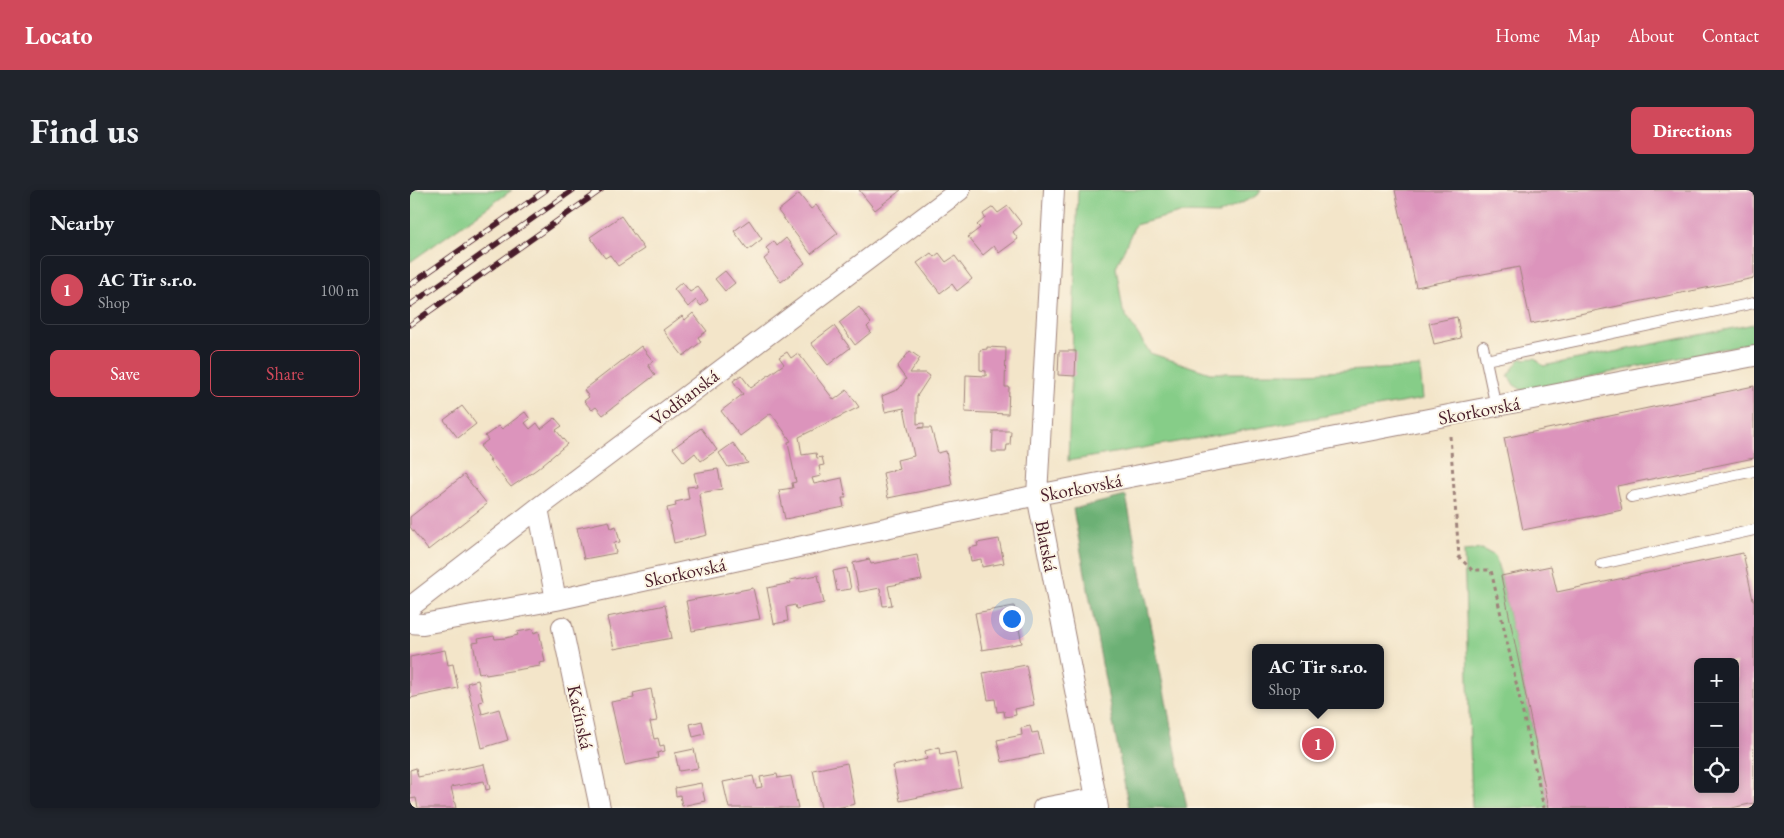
<!DOCTYPE html>
<meta charset="utf-8">
<style>
:root{--surface:#171b24;--page:#20242c;--text:#f1f3f6;--muted:#9ea1a6;--line:#363941;--accent:#d1495b}
body{margin:0;font-family:"EB Garamond",serif;background:var(--page);color:var(--text)}
.controls{position:absolute;right:15px;bottom:15px;display:grid;overflow:hidden;border-radius:8px;box-shadow:0 2px 8px #0003}
.controls button{width:45px;height:45px;display:grid;place-items:center;padding:0;border:0;border-bottom:1px solid var(--line);background:var(--surface);color:var(--text);font:25px sans-serif}
.you{position:absolute;left:601px;top:428px;width:18px;height:18px;margin:-12px;border:4px solid #fff;border-radius:50%;background:#1a73e8;box-shadow:0 0 0 8px #1a73e833}
.badge{display:grid;place-items:center;width:32px;height:32px;border-radius:50%;background:var(--accent);color:#fff;font-size:16px;font-weight:700}
.pin{position:absolute;translate:-50% -50%;border:2px solid #fff;box-shadow:0 1px 5px #0006}
.popup{position:absolute;left:842px;top:454px;width:132px;height:65px;box-sizing:border-box;display:grid;place-content:center;border-radius:8px;background:var(--surface);filter:drop-shadow(0 1px 4px #0005);font-size:16px;white-space:nowrap;color:var(--muted)}
.popup b{font-size:19px;color:var(--text)}
.popup::after{content:'';position:absolute;left:50%;top:100%;margin-left:-10px;border:10px solid transparent;border-top-color:var(--surface)}
.list{margin:0;padding:0;list-style:none}
h2{display:flex;justify-content:space-between;align-items:center;height:65px;margin:0;padding:0 20px;font-size:21px}
h2 small{font-size:16px;font-weight:400;color:var(--muted)}
.list li{display:grid;grid-template-columns:32px 1fr auto;gap:15px;align-items:center;box-sizing:border-box;height:70px;margin:0 10px 10px;padding:0 10px;border:1px solid var(--line);border-radius:8px}
.list b{display:block;font-size:19px;white-space:nowrap}
.list p{margin:0;font-size:16px;white-space:nowrap;color:var(--muted)}
.list em{font-size:16px;font-style:normal;color:var(--muted)}
.actions{display:flex;gap:10px;padding:15px 20px}
.actions a{flex:1;padding:11px 0;border:1px solid var(--accent);border-radius:8px;text-align:center;font-size:18px;color:var(--accent)}
.actions .main{background:var(--accent);color:#fff}
.icon{flex:none;width:28px;height:28px;fill:none;stroke:currentColor;stroke-width:2;stroke-linecap:round;stroke-linejoin:round}
.map{position:relative;flex:none;width:1344px;height:618px;overflow:hidden;border-radius:8px}
header{display:flex;align-items:center;gap:30px;box-sizing:border-box;height:70px;padding:0 25px;background:var(--accent);color:#fff}
header strong{font-size:24px}
nav{display:flex;gap:28px;margin-inline-start:auto;font-size:18px}
.intro{display:flex;align-items:center;justify-content:space-between;box-sizing:border-box;height:120px;padding:0 30px}
h1{margin:0;font-size:35px}
.button{padding:12px 22px;border-radius:8px;background:var(--accent);color:#fff;font-size:18px;font-weight:700}
main{display:flex;gap:30px;padding:0 30px}
aside{flex:1;background:var(--surface);border-radius:8px;box-shadow:0 2px 8px #0003}
.map>svg:first-child{display:block}
</style>
<header>
<strong>Locato</strong>
<nav><a>Home</a><a>Map</a><a>About</a><a>Contact</a></nav>
</header>
<div class="intro"><h1>Find us</h1><a class="button">Directions</a></div>
<main>
<aside>
<h2>Nearby<small></small></h2>
<ul class="list">
<li><span class="badge">1</span><div><b>AC Tir s.r.o.</b><p>Shop</p></div><em>100 m</em></li>
</ul>
<div class="actions"><a class="main">Save</a><a>Share</a></div>
</aside>
<div class="map">
<svg width="1344" height="618" viewBox="0 0 1344 618">
<rect width="100%" height="100%" fill="#fcf5e5"/>
<filter id="ink" filterUnits="userSpaceOnUse"><feTurbulence type="fractalNoise" baseFrequency=".02" numOctaves="2"/><feDisplacementMap in="SourceGraphic" scale="10" xChannelSelector="R" yChannelSelector="G"/><feConvolveMatrix kernelMatrix="1 2 1 2 8 2 1 2 1" color-interpolation-filters="sRGB"/></filter>
<filter id="wash" filterUnits="userSpaceOnUse"><feTurbulence type="fractalNoise" baseFrequency=".0096" numOctaves="4" result="noise"/><feDisplacementMap in="SourceGraphic" scale="20" xChannelSelector="R" yChannelSelector="G"/><feGaussianBlur stdDeviation="1.12" result="paint"/><feColorMatrix in="noise" values="0 0 0 0 0 0 0 0 0 0 0 0 0 0 0 0 0 1.4 0 .05"/><feComposite in="paint" operator="in"/></filter>
<g filter="url(#wash)">
<rect width="100%" height="100%" fill="#f3e5c9"/>
<!-- green -->
<path fill="#86cd88" stroke="#68765a" d="M0,0H102L0,72Z
M668,0H851L848,5L809,24L770,23L725,35L706,77L713,121L740,163L800,183H897L1010,177L1013,209L658,271Z
M1344,134V152L1114,201L1104,195L1098,185L1110,169L1125,168L1133,176Z
M1072,359L1085,366L1091,386L1139,618H1062L1054,361Z"/>
<!-- forest -->
<path fill="#6cb074" stroke="#5b6850" d="M716,306L777,618H719L663,319Z"/>
<g id="blocks">
<!-- building -->
<path fill="#dc94bc" fill-rule="evenodd" d="M449,0H491L465,20Z
M985,0H1344V88L1121,134L1109,77L1006,97Z
M389,4L401,19L406,15L428,43L401,64L368,21Z
M598,16L612,34L603,42L608,49L589,63L584,56L573,65L558,47L570,38L567,35L575,28L573,24L583,17L588,23Z
M211,26L234,59L208,76L200,65L195,68L180,47Z
M339,30L352,49L338,60L324,41Z
M376,48L395,73L371,92L354,69L360,64L356,58L364,51L367,56Z
M521,63L524,67L529,63L536,72L545,66L562,89L547,101L542,94L530,103L507,73Z
M315,81L325,93L315,101L305,89Z
M272,92L280,102L288,97L298,110L291,116L286,110L278,117L264,99Z
M449,117L461,133L457,137L461,142L445,155L429,133Z
M283,123L297,141L288,147L291,152L273,166L253,140L272,126L275,130Z
M1047,127L1051,148L1024,154L1019,133Z
M424,136L440,158L418,175L401,153Z
M231,156L243,171L238,175L245,185L193,225L186,217L182,220L174,211L179,207L174,200Z
M577,157L596,158L595,197H599L598,224L555,222L556,185L576,186V181L570,180V160L577,159Z
M500,161L510,168L500,183H516L520,186L507,206V234L514,233V237L508,238H521L528,263L536,261L542,295L478,308L473,283L489,279L487,270L504,266L494,218L475,222L472,206L489,199L496,189L487,177Z
M649,161H666L665,186L648,185Z
M377,162L381,168L388,163L424,210L437,200L449,217L389,247L392,265L406,263L407,268L412,267L414,275L409,276L411,286L402,288L404,294L432,288L436,308H432L434,317L375,329L369,300L383,298L382,293L386,292L378,252L381,251L361,223L330,246L311,221L333,204L323,191L331,185L341,198L374,174L369,167Z
M1344,196V268L1207,296L1212,320L1113,340L1094,248Z
M52,216L66,234L48,248L34,230Z
M115,222L120,229L115,233L120,239L127,233L131,239L145,228L152,236L146,240L157,254L127,279L101,297L79,271L81,270L70,256L78,250L75,246L89,236L92,239Z
M291,238L307,260L291,271L285,263L274,272L263,258Z
M583,241H601L600,255H597L596,262H582Z
M323,253L338,273L318,277L309,263Z
M308,279L312,299L290,303L289,305L297,345L264,353L257,318L266,316L265,312L279,309L277,297L287,296L284,283Z
M54,285L77,314L18,360L0,337V327Z
M199,331L201,338L206,336L210,352L204,353L206,363L174,369L167,338Z
M589,349L594,373L572,377L571,369L561,371L559,358L568,356L567,353Z
M1333,363L1343,410H1344V613L1322,618H1139L1091,386L1141,376L1147,402ZM1288,472H1325V599H1288Z
M507,365L512,390L478,396L482,415L473,416L470,398L449,402L443,373L459,369L461,374Z
M437,378L441,399L427,401L423,381Z
M408,385L414,413L386,419L385,415L376,417L378,431L364,434L357,398L381,393L380,390Z
M343,398L350,429L282,441L276,411Z
M255,415L262,448L204,459L197,427Z
M604,416L612,453L572,460L565,423Z
M123,439L124,443L129,441L135,472L129,473L130,476L76,485L75,482L69,484L63,453L69,452L68,449L84,446L85,449L96,448L108,445L107,442Z
M35,460L38,475L43,474L48,498L0,508V467Z
M616,475L624,515L605,519L606,525L595,527L594,521L587,522L585,509L578,510L573,483Z
M68,490L73,511L69,512L72,524L89,519L98,550L72,558L57,493Z
M241,499L247,531L240,532L244,549L248,548L250,556L254,555L255,561L247,563L248,568L215,575L201,512L224,508L223,503Z
M292,531L295,544L283,547L280,534Z
M620,536L622,543L628,542L633,564L592,572L587,550L612,545L611,538Z
M529,557L530,565L545,562L552,598L490,611L483,576L517,569L515,561Z
M284,559L288,578L269,581L265,563Z
M437,573L445,614L427,618H411L403,580Z
M74,574L80,599L76,600L74,591L41,597L46,618H8L6,608L0,609V580L6,578L8,587Z
M367,584L368,588L381,586L388,618H319L313,592L343,586L346,598L352,597L350,587Z
M291,593L295,611L272,616L270,605L266,606L265,598Z"/>
</g>
</g>
<g filter="url(#ink)">
<use href="#blocks" fill-opacity="0" stroke="#9e827a" stroke-width="1"/>
<g fill="none" stroke-linecap="round" stroke-linejoin="round">
<defs>
<path id="lane" d="M1073,156L1086,217
M1076,170L1344,113
M1221,307L1344,281
M1191,374L1344,340"/>
<path id="street" d="M644,0L627,305L688,618
M128,318L146,410
M0,417L128,318L550,0
M0,433L13,434L146,410L627,305L1344,166
M152,437L190,618
M633,618L686,608"/>
</defs>
<!-- lane casing -->
<use href="#lane" stroke="#9e827a" stroke-width="12"/>
<!-- street casing -->
<use href="#street" stroke="#9e827a" stroke-width="22"/>
<!-- path -->
<path stroke="#9e827a" stroke-width="3" stroke-dasharray="4 4" stroke-linecap="butt" d="M1040,246L1049,367L1062,380H1081L1134,618"/>
<!-- lane -->
<use href="#lane" stroke="#fff" stroke-width="10"/>
<!-- street -->
<use href="#street" stroke="#fff" stroke-width="20"/>
<defs>
<path id="rail" d="M0,95L136,0
M0,115L163,0
M0,135L191,0"/>
</defs>
<!-- rail casing -->
<use href="#rail" stroke="#4a1f2b" stroke-width="5.5"/>
<!-- rail -->
<use href="#rail" stroke="#fcf5e5" stroke-width="4" stroke-dasharray="11" stroke-linecap="butt"/>
</g>
</g>
<g text-anchor="middle" stroke-width="4" stroke-linejoin="round" paint-order="stroke">
<!-- street labels -->
<g font-size="19" fill="#4a1f2b" stroke="#fcf5e5">
<text transform="translate(274 207) rotate(-37)" y="7">Vodňanská</text>
<text transform="translate(1069 220) rotate(-11)" y="7">Skorkovská</text>
<text transform="translate(671 297) rotate(-11)" y="7">Skorkovská</text>
<text transform="translate(637 356) rotate(79)" y="7">Blatská</text>
<text transform="translate(275 382) rotate(-12)" y="7">Skorkovská</text>
<text transform="translate(171 527) rotate(78)" y="7">Kačínská</text>
</g>
</g>
</svg>
<div class="controls">
<button>+</button>
<button>−</button>
<button><svg class="icon" aria-label="locate" viewBox="0 0 24 24"><circle cx="12" cy="12" r="6"/><path d="M12 2v4M12 18v4M2 12h4M18 12h4"/></svg></button>
</div>
<div class="you"></div>
<div class="pin badge" style="left:908px;top:554px">1</div>
<div class="popup"><b>AC Tir s.r.o.</b>Shop</div>
</div>
</main>
